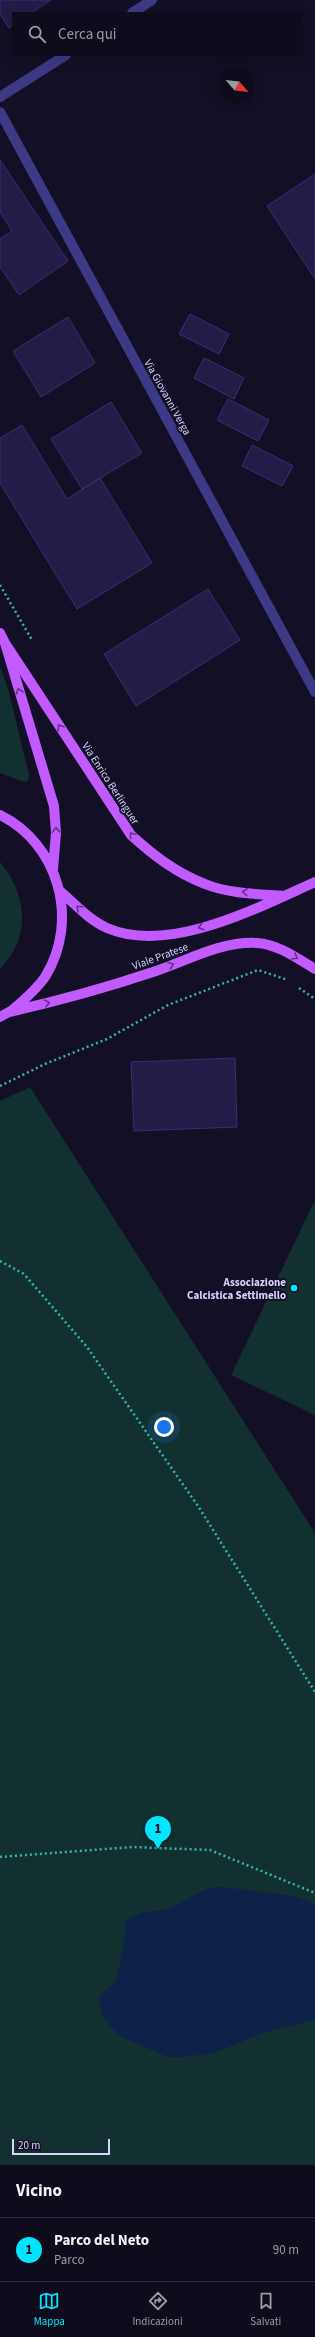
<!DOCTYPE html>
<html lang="it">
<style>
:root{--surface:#0e0b1c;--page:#171425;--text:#f1f3f6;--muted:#9b9ba3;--line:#2e2b3b;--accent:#00e5ff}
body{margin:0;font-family:"Source Sans 3",sans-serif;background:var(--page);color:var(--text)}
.compass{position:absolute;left:219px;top:68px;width:36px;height:36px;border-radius:50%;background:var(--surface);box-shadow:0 4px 16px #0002;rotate:118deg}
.scale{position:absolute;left:12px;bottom:10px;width:98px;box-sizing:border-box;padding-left:4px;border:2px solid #d9d4ff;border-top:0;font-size:11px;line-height:14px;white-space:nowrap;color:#d9d4ff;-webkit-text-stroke:3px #130f26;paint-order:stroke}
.you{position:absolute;left:164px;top:1427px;width:14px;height:14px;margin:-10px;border:3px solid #fff;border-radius:50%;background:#1a73e8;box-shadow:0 0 0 6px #1a73e833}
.badge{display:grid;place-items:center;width:26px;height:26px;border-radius:50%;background:var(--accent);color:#111;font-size:13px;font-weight:700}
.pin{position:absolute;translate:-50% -33px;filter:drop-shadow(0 1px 2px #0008)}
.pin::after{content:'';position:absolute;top:21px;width:14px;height:12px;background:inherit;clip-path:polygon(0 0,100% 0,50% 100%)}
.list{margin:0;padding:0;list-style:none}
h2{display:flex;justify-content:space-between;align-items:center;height:52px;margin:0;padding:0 16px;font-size:17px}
h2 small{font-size:13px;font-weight:400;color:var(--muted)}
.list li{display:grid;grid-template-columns:26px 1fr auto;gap:12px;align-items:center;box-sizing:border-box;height:64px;padding:0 16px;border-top:1px solid var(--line)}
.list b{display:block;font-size:15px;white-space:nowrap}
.list p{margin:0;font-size:13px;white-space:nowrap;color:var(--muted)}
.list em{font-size:13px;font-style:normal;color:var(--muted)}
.icon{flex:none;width:22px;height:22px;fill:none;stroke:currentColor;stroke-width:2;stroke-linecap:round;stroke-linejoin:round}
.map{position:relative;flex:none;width:315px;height:2165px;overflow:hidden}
.search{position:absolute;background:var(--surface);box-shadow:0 4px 16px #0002;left:12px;right:12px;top:12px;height:44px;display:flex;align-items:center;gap:10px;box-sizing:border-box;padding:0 14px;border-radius:0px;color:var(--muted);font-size:15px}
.sheet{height:116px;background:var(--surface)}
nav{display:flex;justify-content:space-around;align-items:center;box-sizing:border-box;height:56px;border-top:1px solid var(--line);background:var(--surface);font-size:11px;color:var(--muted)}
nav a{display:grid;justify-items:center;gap:2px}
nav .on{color:var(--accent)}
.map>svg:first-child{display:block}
</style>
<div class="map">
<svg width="315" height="2165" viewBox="0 0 315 2165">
<rect width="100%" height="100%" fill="#130f26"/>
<!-- green -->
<path fill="#12302f" d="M0,667L8,688L29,775L28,780L24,782L0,773Z
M0,862C27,894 32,937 0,969Z
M30,1087L315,1533V2165H0V1101Z
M315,1200V1415L231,1375Z"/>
<!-- water -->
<path fill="#0c2248" d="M221,1887L294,1896L315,1904V2020L265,2032L214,2053L182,2057H168L118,2035L104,2018L99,2003L101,1995L116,1981L123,1950L126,1920L141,1913L168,1909L209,1888Z"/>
<!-- building -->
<path fill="#241b47" stroke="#3b2d73" d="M0,0H51L31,13H13V25L9,28L0,14Z
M0,160L68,261L19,295L0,267V239L12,231L0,212Z
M315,174V279L267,206Z
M190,314L229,334L219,354L179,334Z
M68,317L95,363L41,397L13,351Z
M204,358L244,378L234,399L194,378Z
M228,399L269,420L258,441L217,420Z
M111,402L142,453L82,489L51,439Z
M22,425L67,499L100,478L152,563L77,609L0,483V438Z
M252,445L293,466L282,486L242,466Z
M208,589L240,640L136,706L104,654Z
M235,1058L237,1127L134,1131L131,1062Z"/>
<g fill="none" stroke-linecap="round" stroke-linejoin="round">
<!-- path -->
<path stroke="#2fb8b0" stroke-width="2.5" stroke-dasharray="2 3" stroke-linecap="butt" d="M0,585L32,640
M299,988L315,999
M0,1086L45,1064L107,1039L168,1005L258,970L288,980
M0,1261L24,1274L87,1347L198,1506L315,1692
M0,1857L132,1847L210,1850L315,1893"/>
<!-- minor -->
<path stroke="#3d3a85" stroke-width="10" d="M132,13L152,0
M0,97L66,55
M0,112L315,692"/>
<!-- major -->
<path stroke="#c25bff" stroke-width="10" d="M0,633L5,643L54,806L56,833L53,869
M5,643L131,835C153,855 176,873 205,884C229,894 259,894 284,896
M0,815C59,844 80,921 45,977C36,990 23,1001 11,1011
M60,891C75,904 89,920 107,928C169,955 259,907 315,882
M0,1017L9,1012C58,1001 105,988 153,972C187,961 220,941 257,943C278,944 298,959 315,969"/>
</g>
<!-- one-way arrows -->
<defs><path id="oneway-chevron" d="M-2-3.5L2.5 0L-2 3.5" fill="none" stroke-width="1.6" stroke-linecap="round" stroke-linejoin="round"/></defs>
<g stroke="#623188">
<use href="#oneway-chevron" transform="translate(19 691) rotate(-107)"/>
<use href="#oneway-chevron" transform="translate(60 727) rotate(-123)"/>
<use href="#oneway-chevron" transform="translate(56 830) rotate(-92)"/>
<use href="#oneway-chevron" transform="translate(132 835) rotate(-131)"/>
<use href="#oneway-chevron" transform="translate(245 892) rotate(-174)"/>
<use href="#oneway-chevron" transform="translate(79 908) rotate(-137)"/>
<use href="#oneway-chevron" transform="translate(201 927) rotate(164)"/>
<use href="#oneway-chevron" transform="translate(295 957) rotate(30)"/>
<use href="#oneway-chevron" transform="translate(171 965) rotate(-21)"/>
<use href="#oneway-chevron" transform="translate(47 1003) rotate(-13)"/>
</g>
<!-- markers -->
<circle fill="#00e5ff" stroke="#130f26" stroke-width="1.5" cx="294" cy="1288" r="4"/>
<g text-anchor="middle" stroke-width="4" stroke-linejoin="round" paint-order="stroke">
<!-- street labels -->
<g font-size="11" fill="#d9d4ff" stroke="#130f26">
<text transform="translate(168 397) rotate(61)" y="4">Via Giovanni Verga</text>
<text transform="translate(111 783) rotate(57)" y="4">Via Enrico Berlinguer</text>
<text transform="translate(160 956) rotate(-20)" y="4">Viale Pratese</text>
</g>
<!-- poi labels -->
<g font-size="11" font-weight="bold" fill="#d9d4ff" stroke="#130f26" text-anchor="end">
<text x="286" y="1286">Associazione<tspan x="286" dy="13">Calcistica Settimello</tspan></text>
</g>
</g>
</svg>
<svg class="compass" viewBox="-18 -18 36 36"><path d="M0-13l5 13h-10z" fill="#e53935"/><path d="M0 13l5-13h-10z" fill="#9b9ba3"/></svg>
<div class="scale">20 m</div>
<div class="you"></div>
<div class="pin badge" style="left:158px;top:1849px">1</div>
<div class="search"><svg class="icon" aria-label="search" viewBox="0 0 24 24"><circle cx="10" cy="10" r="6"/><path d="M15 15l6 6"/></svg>Cerca qui</div>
</div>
<section class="sheet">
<h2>Vicino<small></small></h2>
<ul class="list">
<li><span class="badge">1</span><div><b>Parco del Neto</b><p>Parco</p></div><em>90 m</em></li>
</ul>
</section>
<nav>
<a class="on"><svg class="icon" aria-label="map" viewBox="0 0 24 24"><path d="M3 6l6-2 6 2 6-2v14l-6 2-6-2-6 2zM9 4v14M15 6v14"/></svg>Mappa</a>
<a><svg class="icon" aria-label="directions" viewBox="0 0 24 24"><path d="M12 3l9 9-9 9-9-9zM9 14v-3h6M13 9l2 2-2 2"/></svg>Indicazioni</a>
<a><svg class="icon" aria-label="saved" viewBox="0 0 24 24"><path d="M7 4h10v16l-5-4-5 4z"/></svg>Salvati</a>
</nav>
